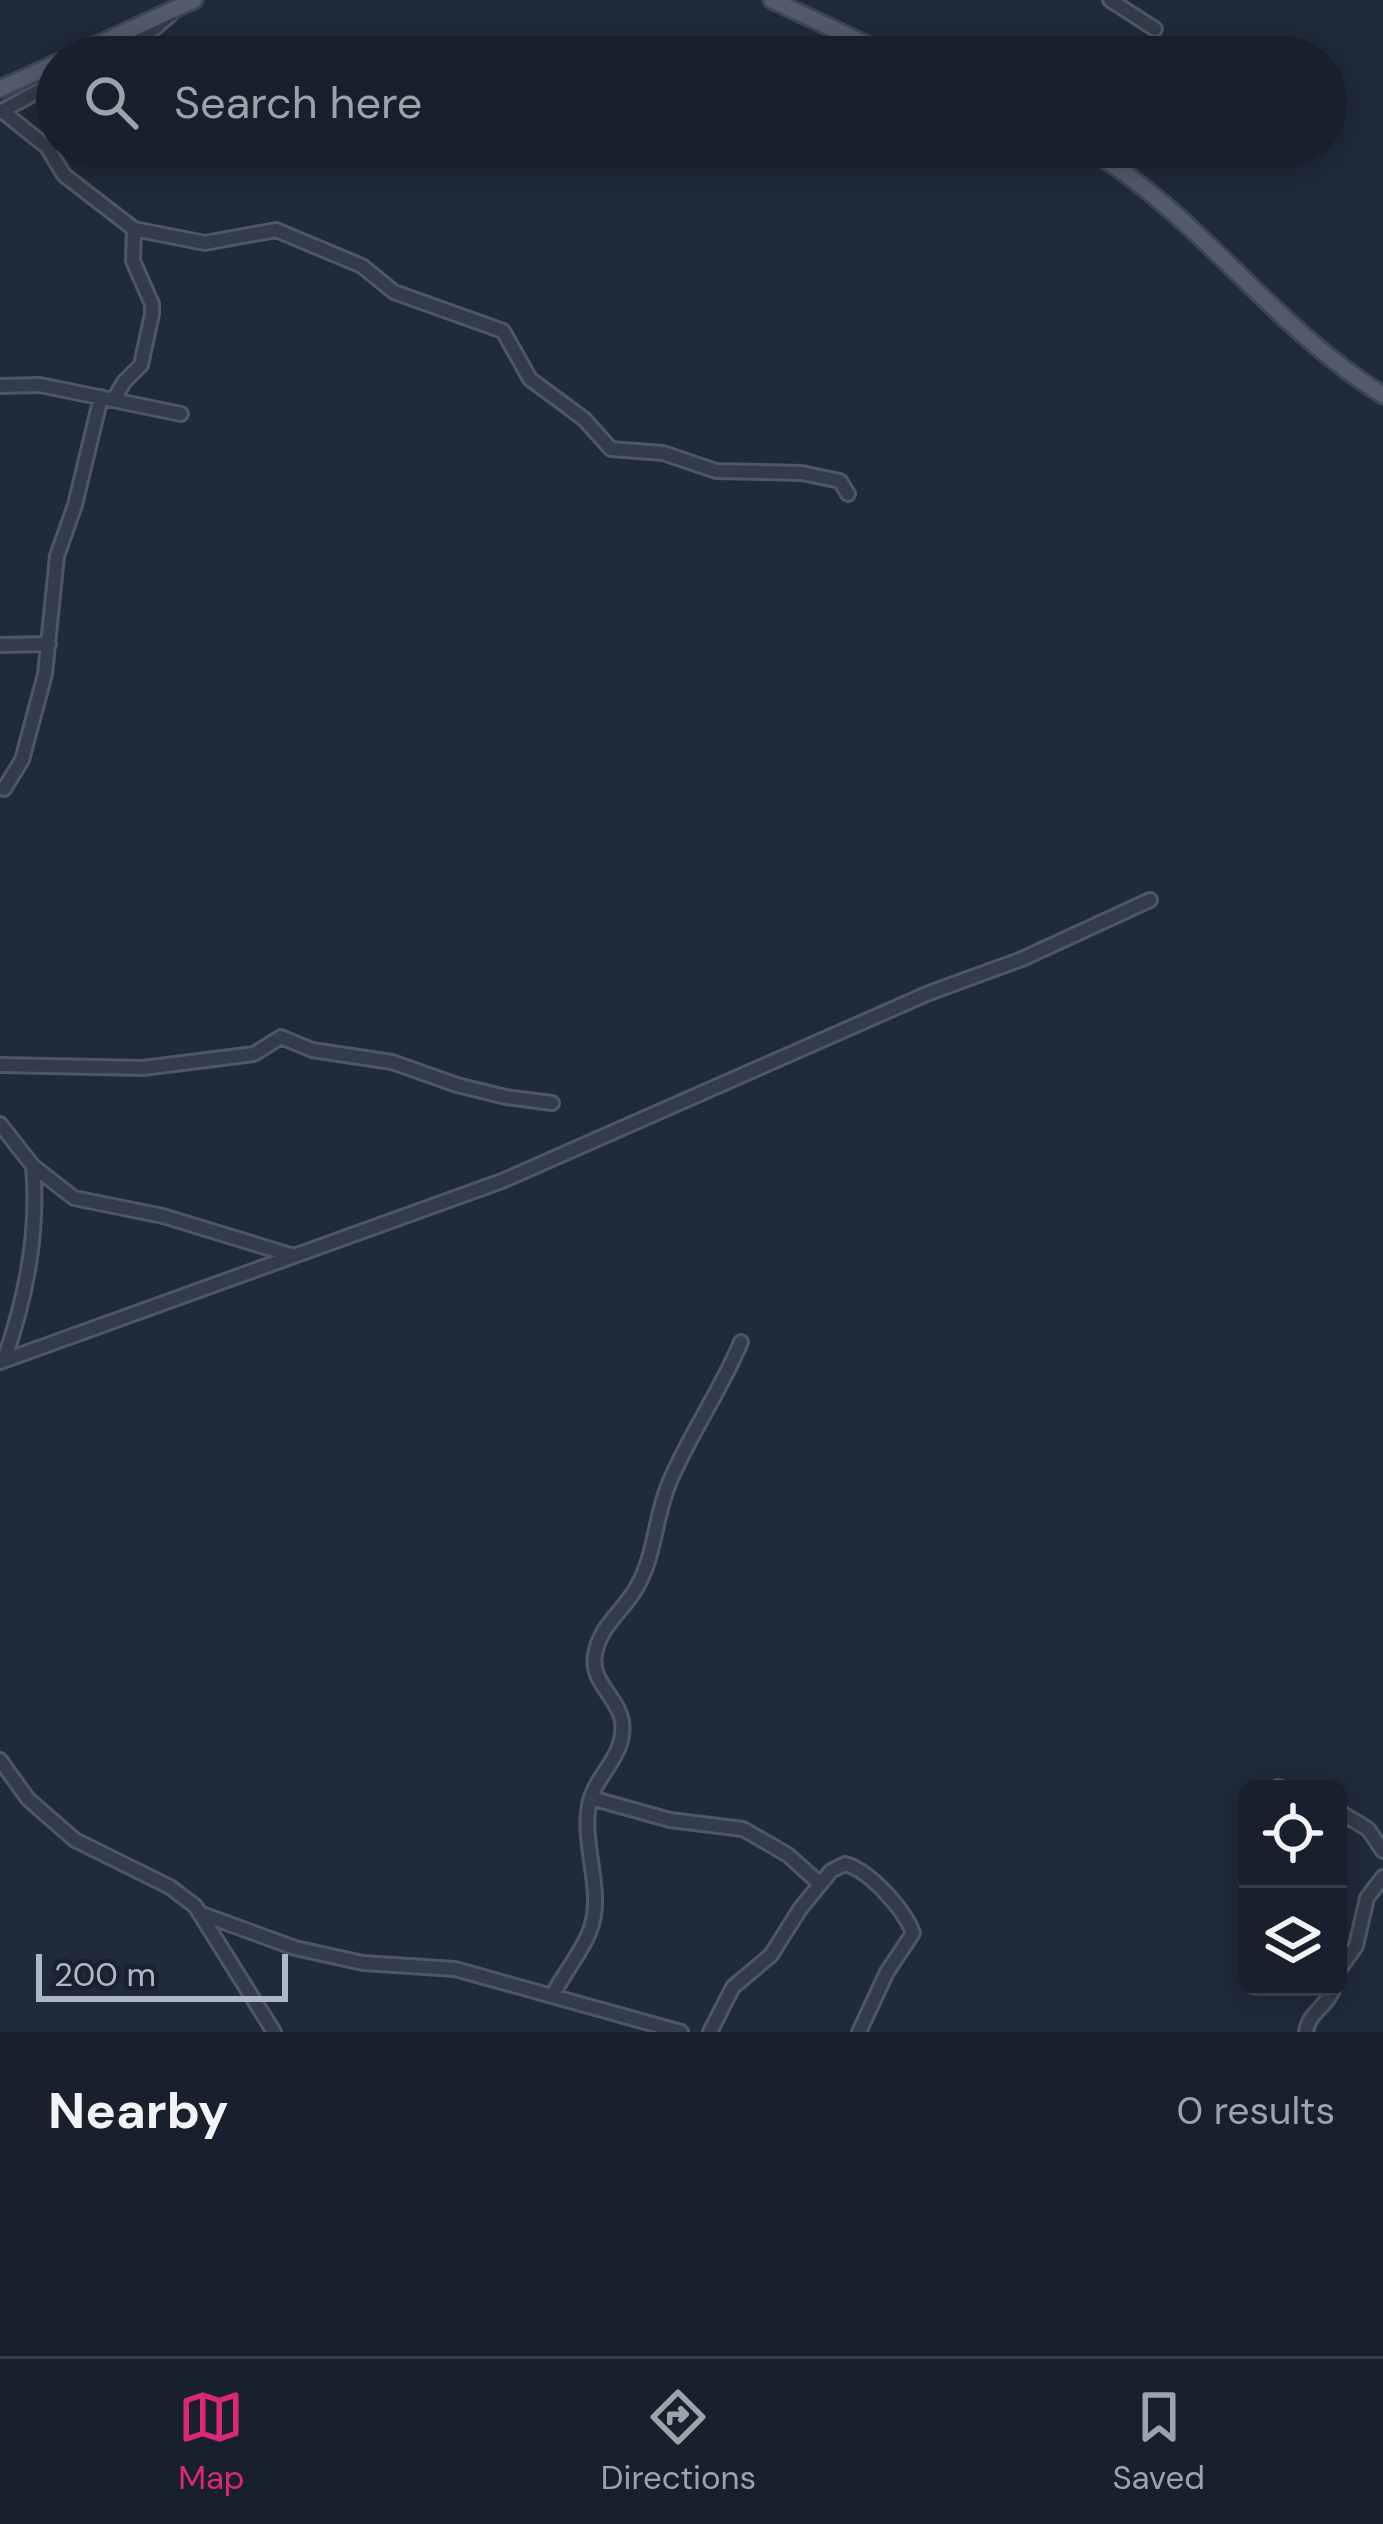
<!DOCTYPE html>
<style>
:root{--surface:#17202c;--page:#242d38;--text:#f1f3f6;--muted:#9ea3a9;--line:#363e48;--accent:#db2777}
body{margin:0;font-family:"DM Sans",sans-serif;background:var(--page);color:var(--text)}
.controls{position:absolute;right:36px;bottom:36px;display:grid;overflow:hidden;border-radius:18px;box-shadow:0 6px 30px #0003}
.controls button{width:108px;height:108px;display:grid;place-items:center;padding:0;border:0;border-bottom:3px solid var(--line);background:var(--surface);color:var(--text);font:60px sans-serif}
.scale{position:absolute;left:36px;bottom:30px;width:252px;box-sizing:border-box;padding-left:12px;border:6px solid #aeb7c7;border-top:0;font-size:33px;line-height:42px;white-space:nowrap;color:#aeb7c7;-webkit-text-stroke:9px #19212f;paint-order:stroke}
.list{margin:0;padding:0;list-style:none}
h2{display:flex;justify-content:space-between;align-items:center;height:156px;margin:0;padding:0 48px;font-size:51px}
h2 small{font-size:39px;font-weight:400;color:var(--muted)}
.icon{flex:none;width:66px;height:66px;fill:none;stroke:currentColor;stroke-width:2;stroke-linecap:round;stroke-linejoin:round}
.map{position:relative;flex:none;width:1383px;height:2032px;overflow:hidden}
.search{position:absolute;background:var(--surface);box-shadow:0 6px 30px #0003;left:36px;right:36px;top:36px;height:132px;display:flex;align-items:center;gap:30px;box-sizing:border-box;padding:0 42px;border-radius:66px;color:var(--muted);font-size:45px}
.sheet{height:324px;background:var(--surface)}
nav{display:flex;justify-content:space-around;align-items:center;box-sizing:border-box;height:168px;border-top:3px solid var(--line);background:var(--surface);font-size:33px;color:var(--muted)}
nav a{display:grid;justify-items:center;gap:6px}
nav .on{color:var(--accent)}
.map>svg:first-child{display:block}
</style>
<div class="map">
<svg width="1383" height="2032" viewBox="0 0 1383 2032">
<rect width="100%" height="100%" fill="#1f2a3a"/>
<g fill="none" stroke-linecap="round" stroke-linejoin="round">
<defs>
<path id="minor" d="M1110,0L1155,29
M102,57L155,28L171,14
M2,111L47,147L64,175L134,229L205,243L276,230L362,266L394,292L503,331L530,379L584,419L611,449L663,453L716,471L802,473L840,481L848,494
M0,112L57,81
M0,386L40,385L181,414
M114,399L124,382L141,365L152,314V304L133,261L134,229
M0,645L49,644
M4,789L22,760L45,674L57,556L75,505L101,397
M0,1065L143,1068L254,1054L281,1037L312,1050L392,1062L457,1085L506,1097L552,1103
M0,1124L33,1166L74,1198L163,1216L294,1256
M4,1360C26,1298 39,1232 33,1166
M0,1362L502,1181L929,993L1022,959L1150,900
M0,1760L28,1799L75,1840L170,1887L195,1906L274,2032
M1278,1787L1284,1789
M591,1798L670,1820L743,1829L788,1855L820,1884
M1338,1811L1368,1829L1383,1851
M202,1914L295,1948L363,1963L455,1969L681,2032
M1338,1971L1356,1946L1367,1898L1383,1877
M552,1996C563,1975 580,1954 589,1933C606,1894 581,1846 589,1805C595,1774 627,1756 622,1721C618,1697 590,1682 595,1655C599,1626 625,1610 638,1585C656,1552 655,1515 670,1481C691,1432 721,1390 741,1342
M710,2032L733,1987L771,1955L800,1909L831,1871L845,1864C869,1870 904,1909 913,1933L887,1972L859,2032
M1306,2032C1309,2011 1328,2007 1334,1987"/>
<path id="major" d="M772,0L893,57
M71,57L194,0
M0,89L57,63
M1085,147C1198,213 1272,327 1383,395"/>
</defs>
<!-- minor casing -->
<use href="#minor" stroke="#4e5765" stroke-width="18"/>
<!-- major casing -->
<use href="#major" stroke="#3d4554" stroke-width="21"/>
<!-- minor -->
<use href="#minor" stroke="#333c4a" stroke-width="12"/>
<!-- major -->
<use href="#major" stroke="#515b6b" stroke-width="15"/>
</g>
</svg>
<div class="controls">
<button><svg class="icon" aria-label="locate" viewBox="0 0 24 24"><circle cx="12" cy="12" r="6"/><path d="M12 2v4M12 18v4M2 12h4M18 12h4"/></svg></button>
<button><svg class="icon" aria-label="layers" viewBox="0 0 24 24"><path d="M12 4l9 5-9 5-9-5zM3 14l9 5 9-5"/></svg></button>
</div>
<div class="scale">200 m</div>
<div class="search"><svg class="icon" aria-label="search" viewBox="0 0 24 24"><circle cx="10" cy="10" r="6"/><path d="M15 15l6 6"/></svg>Search here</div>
</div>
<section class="sheet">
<h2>Nearby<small>0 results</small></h2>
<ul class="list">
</ul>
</section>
<nav>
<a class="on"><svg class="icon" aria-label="map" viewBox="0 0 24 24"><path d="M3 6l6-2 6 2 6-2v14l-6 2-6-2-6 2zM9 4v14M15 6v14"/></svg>Map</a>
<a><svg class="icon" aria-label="directions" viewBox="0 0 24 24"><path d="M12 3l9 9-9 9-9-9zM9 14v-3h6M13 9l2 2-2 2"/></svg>Directions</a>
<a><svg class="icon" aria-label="saved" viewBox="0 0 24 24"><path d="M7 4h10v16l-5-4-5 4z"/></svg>Saved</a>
</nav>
